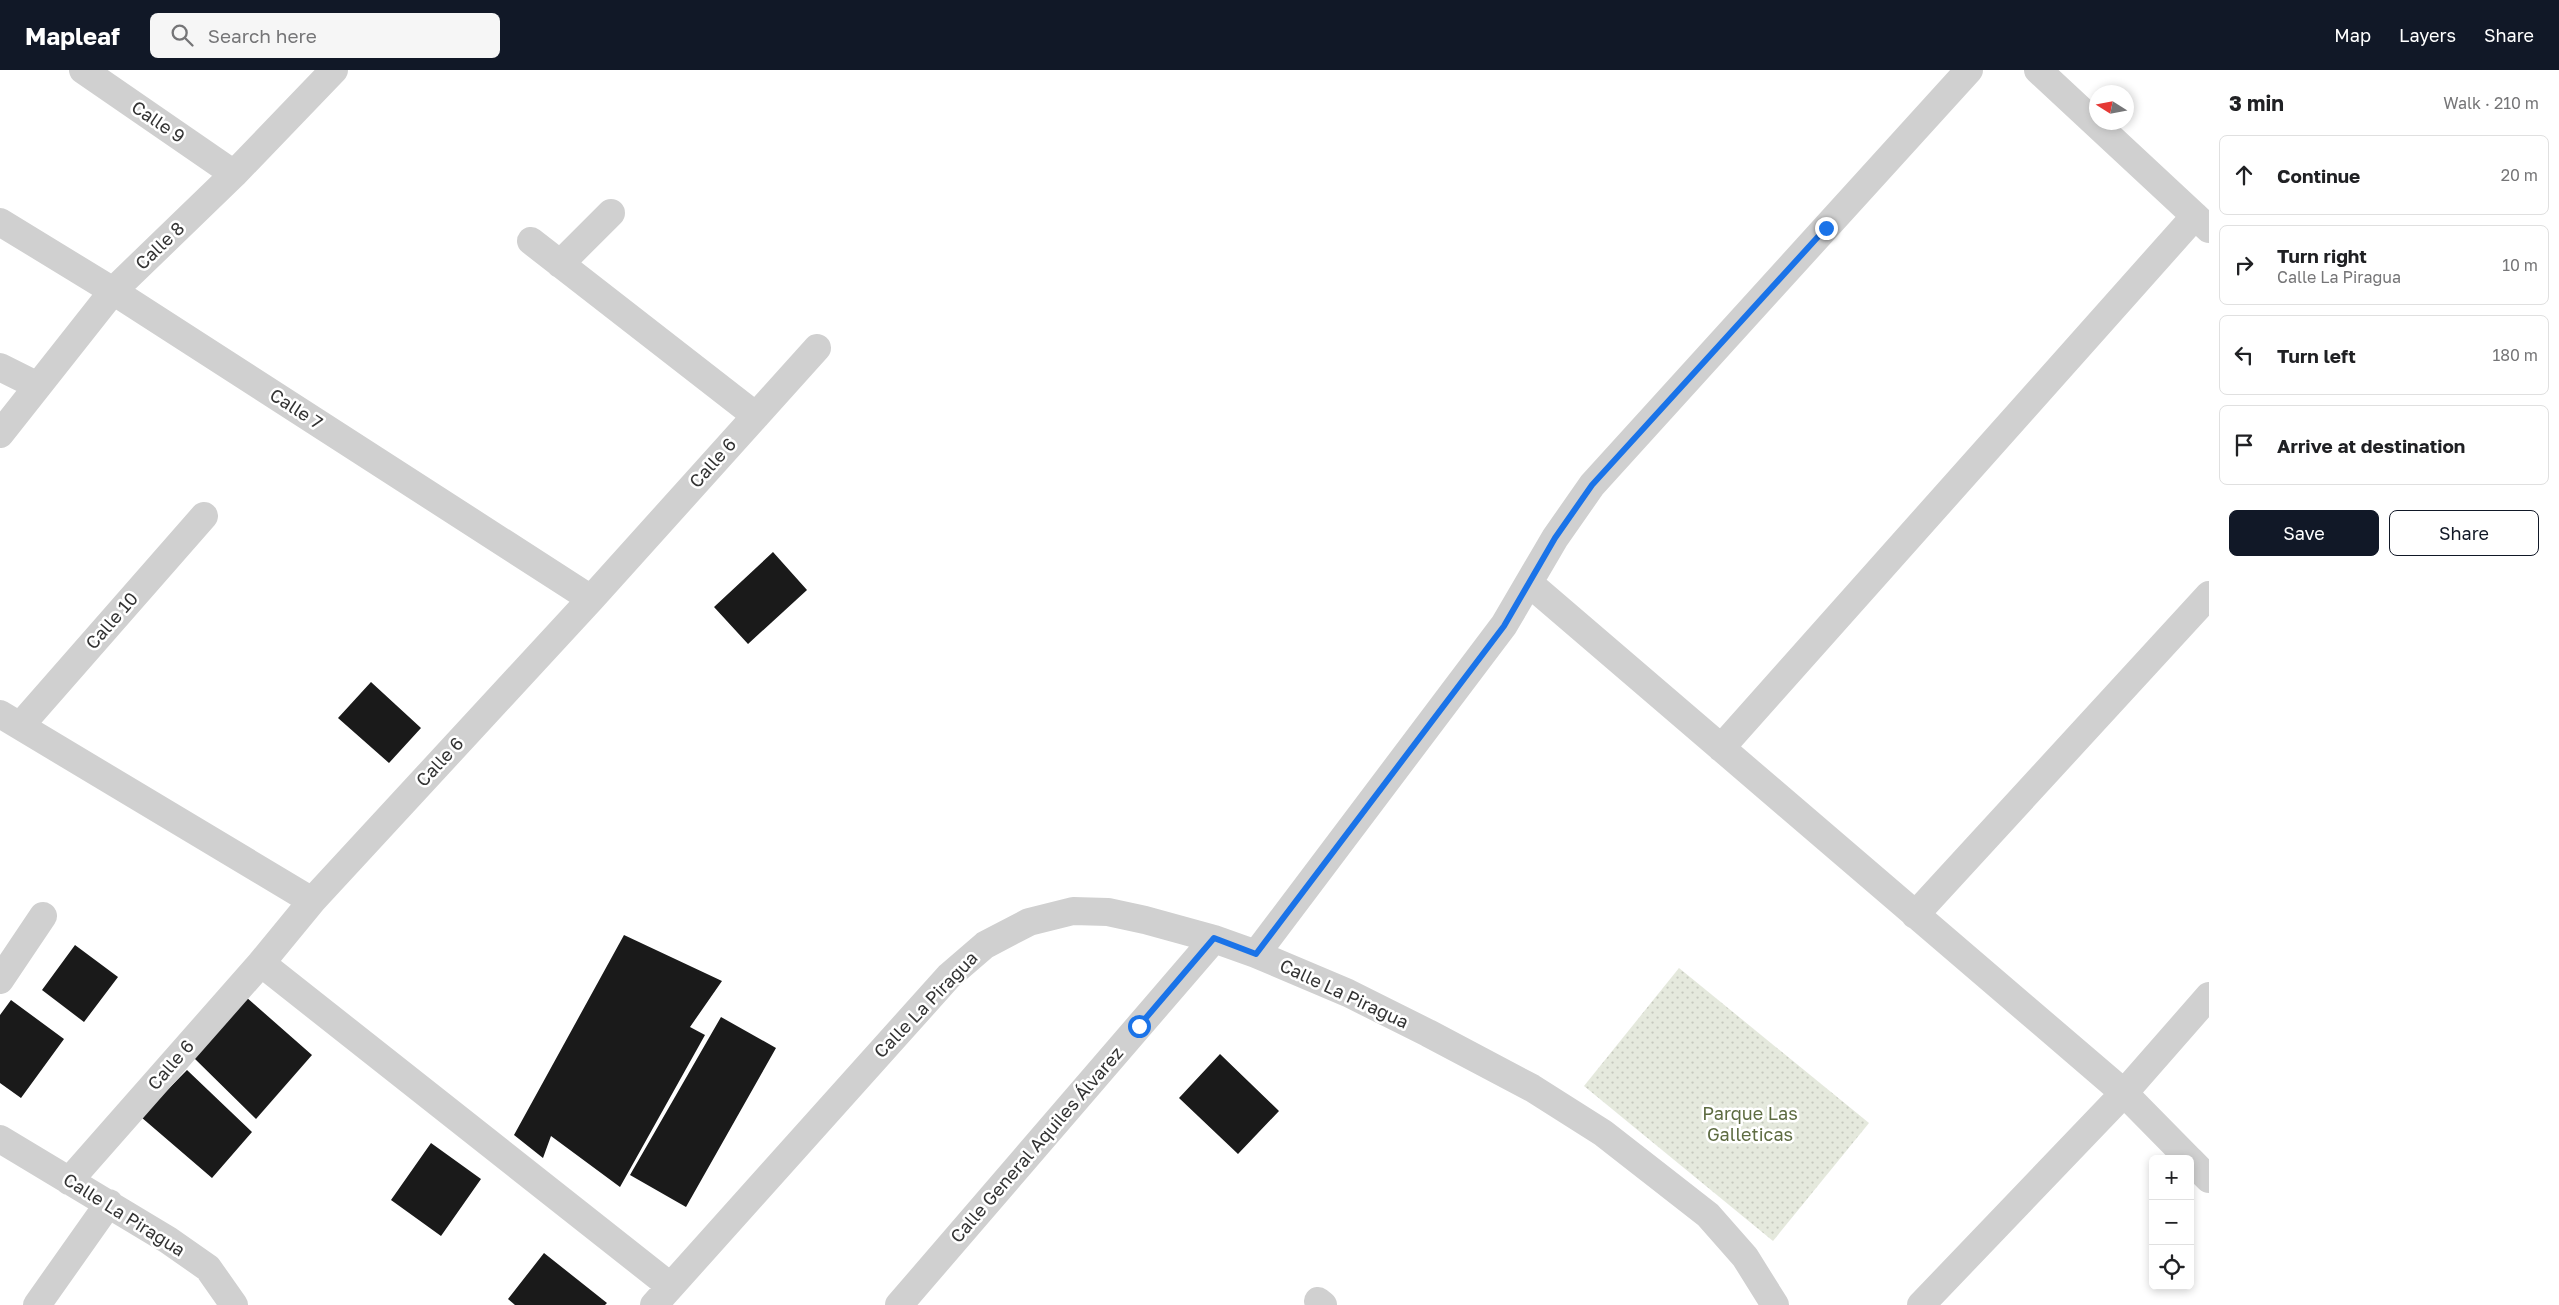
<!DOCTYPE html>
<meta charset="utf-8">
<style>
:root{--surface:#fff;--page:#f6f6f6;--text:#202124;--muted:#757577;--line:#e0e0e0;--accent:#111827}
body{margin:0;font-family:"Golos Text",sans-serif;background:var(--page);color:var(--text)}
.controls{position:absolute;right:15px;bottom:15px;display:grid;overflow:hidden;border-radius:8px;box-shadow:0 2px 8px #0003}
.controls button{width:45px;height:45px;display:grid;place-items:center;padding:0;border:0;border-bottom:1px solid var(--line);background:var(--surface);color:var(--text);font:25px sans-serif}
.compass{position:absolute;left:2089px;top:15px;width:45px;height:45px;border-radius:50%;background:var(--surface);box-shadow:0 2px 8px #0003;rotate:281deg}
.stop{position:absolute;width:15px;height:15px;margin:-11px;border:4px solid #1a73e8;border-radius:50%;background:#fff}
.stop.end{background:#1a73e8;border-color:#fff;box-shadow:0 1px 5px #0008}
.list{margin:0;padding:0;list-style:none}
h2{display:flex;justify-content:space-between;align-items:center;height:65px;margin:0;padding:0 20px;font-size:21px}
h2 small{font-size:16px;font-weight:400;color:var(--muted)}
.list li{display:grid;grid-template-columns:32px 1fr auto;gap:15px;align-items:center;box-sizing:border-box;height:80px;margin:0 10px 10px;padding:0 10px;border:1px solid var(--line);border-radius:8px}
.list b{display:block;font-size:19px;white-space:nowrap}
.list p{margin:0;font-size:16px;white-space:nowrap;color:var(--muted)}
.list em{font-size:16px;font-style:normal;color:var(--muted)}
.actions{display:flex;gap:10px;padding:15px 20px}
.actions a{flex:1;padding:11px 0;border:1px solid var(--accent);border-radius:8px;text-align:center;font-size:18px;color:var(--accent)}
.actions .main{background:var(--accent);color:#fff}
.icon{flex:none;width:28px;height:28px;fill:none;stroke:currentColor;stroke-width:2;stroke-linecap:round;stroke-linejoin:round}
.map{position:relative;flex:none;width:2209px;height:1235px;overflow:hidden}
header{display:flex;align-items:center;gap:30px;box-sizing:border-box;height:70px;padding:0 25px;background:var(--accent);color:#fff}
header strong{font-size:24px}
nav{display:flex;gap:28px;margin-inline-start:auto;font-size:18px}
.search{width:350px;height:45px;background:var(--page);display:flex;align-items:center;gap:12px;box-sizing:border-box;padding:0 18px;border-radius:8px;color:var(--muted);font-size:19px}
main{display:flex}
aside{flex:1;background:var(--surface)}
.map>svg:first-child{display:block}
</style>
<header>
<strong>Mapleaf</strong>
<div class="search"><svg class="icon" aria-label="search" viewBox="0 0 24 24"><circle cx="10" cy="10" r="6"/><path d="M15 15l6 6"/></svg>Search here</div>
<nav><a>Map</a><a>Layers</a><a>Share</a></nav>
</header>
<main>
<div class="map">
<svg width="2209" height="1235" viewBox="0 0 2209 1235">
<defs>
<pattern id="grass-dots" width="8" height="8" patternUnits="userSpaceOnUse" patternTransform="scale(1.25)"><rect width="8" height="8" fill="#e5e9dd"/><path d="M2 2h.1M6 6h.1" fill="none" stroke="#c5c8be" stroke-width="1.8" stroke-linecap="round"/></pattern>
</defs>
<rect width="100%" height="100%" fill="#fff"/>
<!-- grass -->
<path fill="url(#grass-dots)" d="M1679,898L1869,1053L1773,1171L1584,1016Z"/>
<!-- building -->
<path fill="#1a1a1a" d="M773,482L807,520L748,574L714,537Z
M371,612L421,658L389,693L338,648Z
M624,865L722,911L690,957L705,965L620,1117L551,1066L543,1088L514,1065Z
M75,875L118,907L84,952L42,920Z
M246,927L312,985L256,1049L194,988Z
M11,930L64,969L21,1028L0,1013V945Z
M721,947L776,978L686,1137L630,1105Z
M1220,984L1279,1041L1238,1084L1179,1028Z
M187,1000L252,1062L212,1108L141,1047Z
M431,1073L481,1109L441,1166L391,1130Z
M544,1183L607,1233L605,1235H515L508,1229Z"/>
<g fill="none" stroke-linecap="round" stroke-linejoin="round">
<!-- minor -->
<path stroke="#d0d0d0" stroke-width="28" d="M83,0L234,104
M2038,0L2209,159
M0,152L113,221L591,529
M531,171L756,346
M560,194L611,143
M0,297L38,316
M0,364L113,221L234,104L334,0
M1530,514L2124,1023L2189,1089
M0,644L312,831
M20,656L204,446
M1721,678L2195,146
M1915,845L2209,525
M1256,884L1504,555L1555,468L1592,415L1969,0
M261,893L670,1216
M0,910L43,846
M0,1069L168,1170L208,1198L234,1235
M2190,1090L2209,1109
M69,1111L261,893L312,831L591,529L817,278
M1318,1231L1323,1235
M37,1235L109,1133
M654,1235L949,906L985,875L1029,852L1073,841L1108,842L1145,850L1214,869L1256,884L1348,923L1428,963L1532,1018L1603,1063L1708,1145L1745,1187L1775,1235
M899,1235L1214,869
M1921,1235L2124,1023L2209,926"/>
</g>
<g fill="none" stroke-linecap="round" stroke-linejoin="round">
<!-- route -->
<path stroke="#1a73e8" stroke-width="6" d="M1139,956L1214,868L1256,884L1504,556L1555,468L1592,415L1826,158"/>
</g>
<g text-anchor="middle" stroke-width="5" stroke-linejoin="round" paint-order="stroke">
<!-- street labels -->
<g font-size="18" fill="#333" stroke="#fff">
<text transform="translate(158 52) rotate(34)" y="6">Calle 9</text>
<text transform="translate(160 176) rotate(-44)" y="6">Calle 8</text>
<text transform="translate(296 339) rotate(33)" y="6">Calle 7</text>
<text transform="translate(713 393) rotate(-48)" y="6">Calle 6</text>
<text transform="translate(112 551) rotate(-49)" y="6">Calle 10</text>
<text transform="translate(440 692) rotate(-47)" y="6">Calle 6</text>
<text transform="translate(1344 924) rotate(25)" y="6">Calle La Piragua</text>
<text transform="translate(926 935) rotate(-46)" y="6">Calle La Piragua</text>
<text transform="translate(171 995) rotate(-49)" y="6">Calle 6</text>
<text transform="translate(1037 1075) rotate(-49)" y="6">Calle General Aquiles Álvarez</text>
<text transform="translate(124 1145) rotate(32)" y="6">Calle La Piragua</text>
</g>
<!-- park labels -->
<g font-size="18" fill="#5e6c42" stroke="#fff">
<text x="1750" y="1050">Parque Las<tspan x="1750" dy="21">Galleticas</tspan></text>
</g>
</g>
</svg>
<div class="controls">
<button>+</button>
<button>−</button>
<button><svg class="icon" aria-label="locate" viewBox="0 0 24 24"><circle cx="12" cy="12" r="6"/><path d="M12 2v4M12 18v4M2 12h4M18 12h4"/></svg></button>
</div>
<svg class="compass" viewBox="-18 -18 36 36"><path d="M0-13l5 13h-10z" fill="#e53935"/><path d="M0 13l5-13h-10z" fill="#757577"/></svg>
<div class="stop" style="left:1139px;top:956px"></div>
<div class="stop end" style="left:1826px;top:158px"></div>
</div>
<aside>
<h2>3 min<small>Walk · 210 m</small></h2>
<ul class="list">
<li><svg class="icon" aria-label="ahead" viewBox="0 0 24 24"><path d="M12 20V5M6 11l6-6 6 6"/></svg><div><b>Continue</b></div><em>20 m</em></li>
<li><svg class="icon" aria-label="right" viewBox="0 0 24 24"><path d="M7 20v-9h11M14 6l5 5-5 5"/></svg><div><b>Turn right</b><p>Calle La Piragua</p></div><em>10 m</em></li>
<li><svg class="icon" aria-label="left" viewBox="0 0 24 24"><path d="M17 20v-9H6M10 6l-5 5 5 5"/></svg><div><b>Turn left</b></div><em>180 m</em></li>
<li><svg class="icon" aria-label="arrive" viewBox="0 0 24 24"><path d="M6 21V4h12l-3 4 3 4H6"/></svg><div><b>Arrive at destination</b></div></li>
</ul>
<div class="actions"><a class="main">Save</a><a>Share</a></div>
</aside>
</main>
